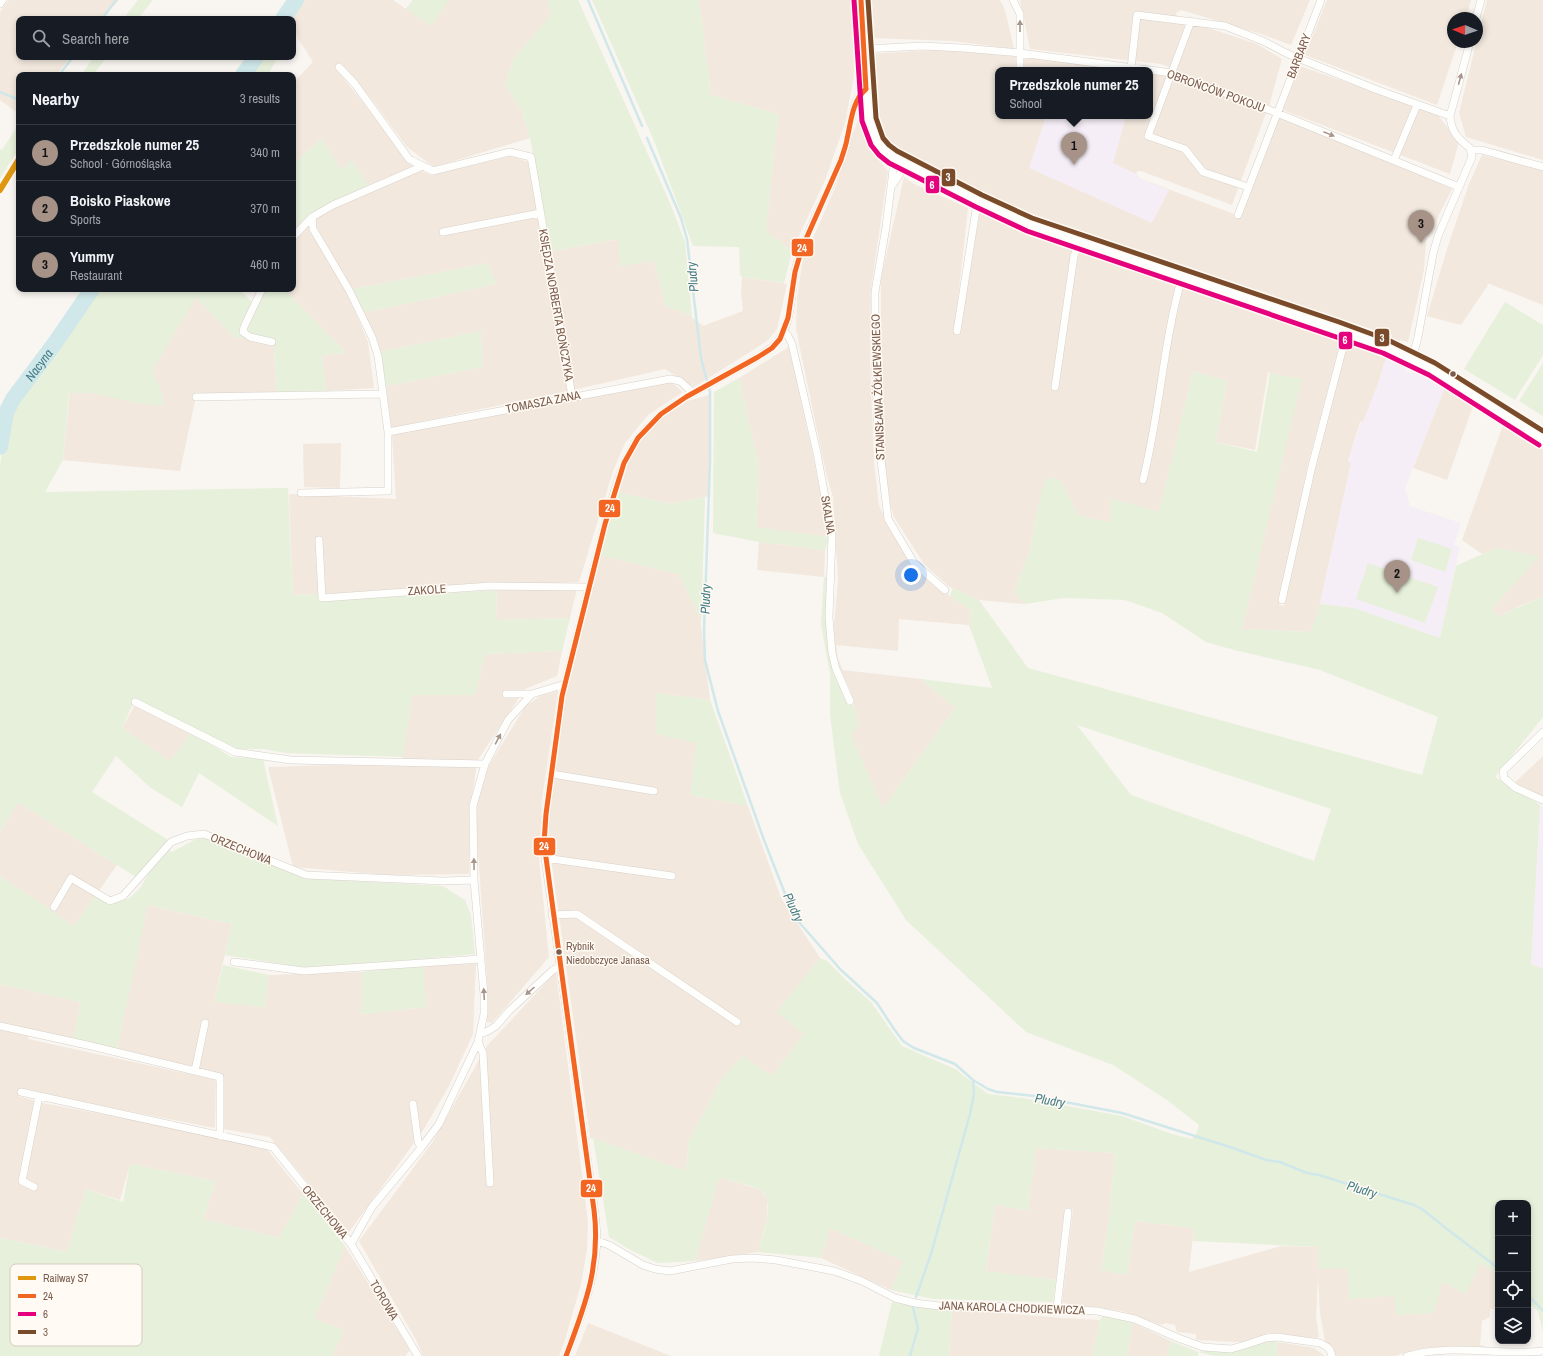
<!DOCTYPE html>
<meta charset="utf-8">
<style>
:root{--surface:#171b24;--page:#242831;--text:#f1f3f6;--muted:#9ea1a6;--line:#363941;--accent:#a69286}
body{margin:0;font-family:"Archivo Narrow",sans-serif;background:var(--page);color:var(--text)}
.controls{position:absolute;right:12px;bottom:12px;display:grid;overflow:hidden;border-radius:8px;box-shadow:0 2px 6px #0003}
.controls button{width:36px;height:36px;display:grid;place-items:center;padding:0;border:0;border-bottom:1px solid var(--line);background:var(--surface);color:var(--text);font:20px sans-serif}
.compass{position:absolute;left:1447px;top:12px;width:36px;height:36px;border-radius:50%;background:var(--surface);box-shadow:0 2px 6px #0003;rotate:272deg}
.you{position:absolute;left:911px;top:575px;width:14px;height:14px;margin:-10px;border:3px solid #fff;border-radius:50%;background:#1a73e8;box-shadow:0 0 0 6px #1a73e833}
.badge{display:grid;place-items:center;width:26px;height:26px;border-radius:50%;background:var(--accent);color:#111;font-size:13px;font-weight:700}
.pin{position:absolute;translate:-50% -33px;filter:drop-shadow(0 1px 2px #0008)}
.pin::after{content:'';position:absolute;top:21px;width:14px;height:12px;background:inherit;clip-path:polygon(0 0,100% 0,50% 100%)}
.popup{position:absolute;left:995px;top:67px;width:158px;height:52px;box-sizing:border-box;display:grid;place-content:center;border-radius:8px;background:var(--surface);filter:drop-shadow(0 1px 3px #0005);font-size:13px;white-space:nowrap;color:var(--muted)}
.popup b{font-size:15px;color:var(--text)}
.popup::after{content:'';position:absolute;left:50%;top:100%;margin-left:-8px;border:8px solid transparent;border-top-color:var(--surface)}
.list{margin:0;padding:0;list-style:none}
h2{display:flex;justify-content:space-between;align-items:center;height:52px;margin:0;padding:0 16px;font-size:17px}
h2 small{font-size:13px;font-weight:400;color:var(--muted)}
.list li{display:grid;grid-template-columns:26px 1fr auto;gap:12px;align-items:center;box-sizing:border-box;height:56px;padding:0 16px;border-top:1px solid var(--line)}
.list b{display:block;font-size:15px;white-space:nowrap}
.list p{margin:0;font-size:13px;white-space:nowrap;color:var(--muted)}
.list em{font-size:13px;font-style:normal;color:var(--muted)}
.icon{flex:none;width:22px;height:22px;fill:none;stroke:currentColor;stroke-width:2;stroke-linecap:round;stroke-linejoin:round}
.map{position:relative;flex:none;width:1543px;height:1356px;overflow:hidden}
.search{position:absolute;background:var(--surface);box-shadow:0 2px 6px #0003;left:16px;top:16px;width:280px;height:44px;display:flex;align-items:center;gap:10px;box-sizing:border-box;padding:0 14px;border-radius:8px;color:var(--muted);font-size:15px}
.panel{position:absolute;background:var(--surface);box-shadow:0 2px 6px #0003;left:16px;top:72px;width:280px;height:220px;border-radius:8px}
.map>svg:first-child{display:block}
</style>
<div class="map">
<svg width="1543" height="1356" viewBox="0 0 1543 1356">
<rect width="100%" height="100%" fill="#f9f5f0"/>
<!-- residential -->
<path fill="#f2e8de" d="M9,0H119L102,19H19V57H71L56,75H19V114L0,100V12Z
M305,0H393L406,9L413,0H547L553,14L514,58L505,84L522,112L530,138L434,167L407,147L373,101L342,64L337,66L338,71L413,166L368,185L352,161L341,170L322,138L293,165V83L313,62L297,37L293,18Z
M699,0H853L855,6L853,37L854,76L845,123L825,180L792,251L766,231L778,114L711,95Z
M866,0H1000L1005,10L1014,49L953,41L870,38L868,7Z
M1020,0H1310L1291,45L1261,34L1181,10L1176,13L1178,18L1257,44L1282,59L1269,106L1161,64L1030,49Z
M1327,0H1471L1466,18H1453V42H1458L1437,105L1305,55Z
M1487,0H1543V160L1466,137L1459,113Z
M952,49L1018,57L1142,70H998V116H1150V71L1160,72L1266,113L1232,205L1141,171H1138L1136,174L1139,178L1234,214H1235L1278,117L1355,147L1452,189L1426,241L1424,269L1408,342L1400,340L1399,345L1390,341L1392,335L1377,330L1376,331L1353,323L1144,261L1000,204L912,165L892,148L878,129L871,90L870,54Z
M1300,66L1437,114L1459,142L1450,174L1283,110Z
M861,110L873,153L888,171L871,289L870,362L874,462L879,506L908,561L934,585L972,611L969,625L899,619L898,651L836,645L838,659L843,670L921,679L955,708L883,808L850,735L859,726L850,690L836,660L833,637L838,579L833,497L826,473L798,339V335L796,331L797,300L802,263L835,188Z
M1482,155L1543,170V305L1487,283L1488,285L1461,325L1427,316L1448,246L1469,184Z
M511,156L528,162L568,391L391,428L386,386L483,367L481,331L380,352L363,313L496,284L488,263L353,289L334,261L313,222L317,216L421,171L431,175Z
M904,177L914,184L968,208L954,335H959L980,211L1068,245L1167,282L1342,337L1308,464L1279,605L1284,606L1314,466L1347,342L1386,358L1378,384L1363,422H1360L1348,461L1351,463L1318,613L1312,632L1242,629L1301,380L1270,373L1268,372L1255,450L1216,442L1227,381L1193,371L1159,513L1111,498V523L1078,515L1061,481L1035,519L1030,550L1014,592L1025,604L979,600L948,586L924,564L894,517L890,504L885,463L881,359V278Z
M306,218L346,290L368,342L374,388L326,391L322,355L346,353L284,289H293V229Z
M619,239L620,260L654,261L666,306L688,314L703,326L743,311L741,293L742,277L787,284L777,329L768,340L750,352L694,387L665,369L573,390L552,251Z
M196,297L234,337L274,345L276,392L195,401L180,471L63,460L71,380L173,336Z
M789,347L813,456L829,537L756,528L759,467L739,378Z
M669,380L683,392L648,415L625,443L613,471L579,582L293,595L289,494L396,499L392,435Z
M1444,389L1473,406L1447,480L1413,468Z
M709,395V496L671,504L617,492L623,474L634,448L655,423L688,401Z
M1503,425L1543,450V597L1519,606L1499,617L1491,609L1497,548L1482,554L1462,540Z
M341,443L340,488L304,487L303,444Z
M759,542L825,550L824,577L757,570Z
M600,555L678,574L700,617L710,700L656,693L697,743L690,795L748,806L781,898L820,958L778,1012L804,1034L772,1076L724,1075L689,1141L686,1171L590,1138L551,858L547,799L565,688Z
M577,589L570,618L496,620L497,590Z
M562,651L557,676L525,689L477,761L473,792L470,803L469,874L389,875L293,867L268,767L402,763L412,695H475L485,654Z
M558,691L542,799L539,859L549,957L492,1023L487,1022L488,995L475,808L488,767L525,707L540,696Z
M137,701L191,732L170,762L122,728Z
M1543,756V802L1509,788Z
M18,802L117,865L74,926L0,876V832Z
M147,905L232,924L214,1001L265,1007L269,975L362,972L361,1014L425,1007L423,965L476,964L473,1034L449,1086L422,1132L349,1232L270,1137L223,1129V1076L222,1074L117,1049Z
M556,972L588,1222L587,1249L581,1284L564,1343L559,1356H423L416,1340L359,1241L432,1143L487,1046Z
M0,984L80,1002L74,1039L29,1031L28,1039L216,1080L215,1128L20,1090L18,1096L42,1103L218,1136L266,1148L303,1194L279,1238L203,1219L216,1181L130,1164L120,1200L86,1189L67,1252L0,1238Z
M1036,1148L1115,1153L1109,1217L1101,1269L1127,1275L1135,1221L1194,1228L1189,1272L1282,1246L1319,1247L1347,1267L1395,1296L1396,1315L1442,1282L1480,1263L1498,1275V1285L1495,1290L1498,1293V1302L1495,1303V1309H1490V1317L1482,1321L1480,1345L1490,1348L1433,1347L1416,1349L1395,1356H1336L1334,1352L1325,1341L1320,1313L1318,1275L1316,1316L1319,1337L1316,1338L1268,1333L1245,1342H1234L1196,1340V1334L1177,1332L1175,1325L1166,1323L1161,1325L1122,1311L1062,1303L1073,1209L1065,1208L1056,1280L986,1272L995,1205L1028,1210Z
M719,1177L761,1190L767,1198V1219L758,1252L695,1261Z
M830,1228L904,1261L891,1290L821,1258Z
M345,1246L410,1350L405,1356H332L344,1330L314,1319Z
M964,1310L1062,1318L1100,1320L1092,1356H949L952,1311Z
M588,1323L671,1356H575Z
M1133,1323L1171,1341L1167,1356H1127Z
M1278,1342L1314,1348L1325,1356H1276Z"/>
<!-- education -->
<path fill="#f6eef6" d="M1046,116L1126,117L1113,163L1136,174L1138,178L1169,190L1152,223L1029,168Z
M1386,358L1407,367L1406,371L1411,374L1413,370L1430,379L1429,381L1431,382L1432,380L1445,387L1405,489L1410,506L1461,523L1454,545L1460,547L1440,638L1354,608L1320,604L1351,463L1348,461L1361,422H1363L1378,384Z
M1540,805L1543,807V969L1531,964Z"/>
<!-- green -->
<path fill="#e7f0db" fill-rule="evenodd" d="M138,0H153L138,19H123Z
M413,0H449L431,26L406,9Z
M547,0H578L670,203L685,242L692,317L688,314L666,306L654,261L619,266L620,260L618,239L552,251L530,138L522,112L505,84L514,58L552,14Z
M592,0H699L711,95L778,114L766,231L792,251L784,283L742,277L740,275L739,247L693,246L655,143Z
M94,57H107L93,75H81Z
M265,57H271L276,60L268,75H252Z
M19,124V148L0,178V149L2,150Z
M322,138L341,170L352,160L368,185L306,218L293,229V165Z
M488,263L496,284L363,313L353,289Z
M98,289H239L255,305L267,289H284L346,353L322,355L326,391L276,392L274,345L234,337L196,298L152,371L162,392L164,406L136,403L93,393H69L63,460L45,492L288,488L293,595L318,594V601L497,590L496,620L570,618L562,651L485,654L475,695H412L403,757L286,753L264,749H235L135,699L122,728L170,761L191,732L231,757L263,759L278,826L199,773L182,807L151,788L116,756L92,792L168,840L136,877L18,802L0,832V465L8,416L26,388Z
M1505,302L1543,325V355L1515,400L1464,369Z
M481,331L483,367L386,386L380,352Z
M1543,363V416L1519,401Z
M1193,371L1227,381L1216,442L1257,452L1270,373L1302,379L1242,629L1311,632L1320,604L1354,608L1440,638L1456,566L1496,548L1540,556L1491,609L1499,617L1516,608L1543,597V717L1495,777L1540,805L1531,964L1543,969V1332L1538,1312L1528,1301V1203H1498V1275L1480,1263L1466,1294L1442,1282L1434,1313L1396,1315L1394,1296L1349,1299L1347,1268L1318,1269L1319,1247L1193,1241L1194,1228L1135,1221L1127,1275L1101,1270L1109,1217L1115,1153L1036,1148L1028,1210L995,1205L986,1271L1056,1280L1053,1302L933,1299L891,1290L903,1261L830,1228L821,1258L758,1252C762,1238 776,1201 761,1190C756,1187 727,1180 719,1177L695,1261L658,1263L630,1250L609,1237L593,1138L686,1171L689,1141L724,1075L743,1056L772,1076L804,1034L777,1012L820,958L827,961L846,980L871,1002L902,1046L955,1069L988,1094L1023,1098L1122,1116L1172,1134L1192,1139L1196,1134L1199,1125L1167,1100L1113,1065L1026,1032L906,920L858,844L840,793L830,715V674L821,624L824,577L828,576L835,671L848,705H854L859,726L851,735L883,808L955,708L921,679L992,688L969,625L972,611L950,596L953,588L979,600L1028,668L1422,775L1438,717L1320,670L1234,650L1206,642L1162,613L1125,600L1064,598L1025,604L1014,592L1030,550L1035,519L1044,481L1051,477L1061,481L1078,515L1111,523V498L1159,512ZM1077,725L1331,809L1314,861L1131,795Z
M739,378L759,467L756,527L829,537L825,550L759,542L713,533L714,392Z
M617,492L671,504L705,497L701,626L700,617L678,574L600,555Z
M1418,538L1452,549L1445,572L1411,560Z
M1368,563L1438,587L1425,623L1356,599Z
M656,693L710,700L748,806L690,795L696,743L656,734Z
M205,838L304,878L443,886L465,900L471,915L475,954L355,965L301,967L225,955L232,924L148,905L117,1049L74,1039L80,1002L0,984V876L74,926L94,897L116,903L130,898L141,887L151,868L168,850L172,852L194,840Z
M223,965L269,975L265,1007L214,1002Z
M423,965L426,1007L361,1014L362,972Z
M130,1164L216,1181L203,1219L279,1238L303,1194L345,1246L314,1319L344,1330L332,1356H0V1238L67,1252L86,1189L123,1202Z
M892,1302L952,1311L949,1356H879Z
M1103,1315L1133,1323L1127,1356H1092L1100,1320Z
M1269,1339L1278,1342L1276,1356H1214L1198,1352V1356H1167L1171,1341L1198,1352Z"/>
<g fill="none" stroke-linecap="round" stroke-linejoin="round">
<!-- stream -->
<path stroke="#d0e8ea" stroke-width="2.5" d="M588,0L642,126
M102,19L116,0
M59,75L73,57
M0,92L19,100
M647,138L681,218L687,239L701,358L710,392V462L704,631L705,660L718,711L764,840L793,914L798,921L840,969L877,1003L894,1029L903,1041L914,1048L955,1064L973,1080L988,1089L997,1092L1034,1096L1122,1113L1233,1148L1266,1160L1280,1162L1307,1173L1319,1175L1414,1205L1422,1209L1447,1229L1498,1268
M1528,1295L1543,1311
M916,1297L931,1254L970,1114L974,1094L973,1080
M910,1356L918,1328L913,1307"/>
<!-- river -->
<g stroke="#d0e8ea" stroke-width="16">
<path d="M283,19L296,0"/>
<path d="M243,75L256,57"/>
<path id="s1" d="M0,447L6,413L13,399L55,343L92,289"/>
</g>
<defs>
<path id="street" d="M1013,0L1020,14V70
M0,4L3,0
M1476,18L1481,0
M1191,21L1148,136L1185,149L1203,172L1248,187
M864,49L923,46L962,48L1020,53L1172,73L1277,113L1459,187
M339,67L355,84L409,159L433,171L510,152L531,157L572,396
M1131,68L1137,15L1225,26L1263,41L1288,54L1375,89L1450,116
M1472,150H1482L1543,167
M896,159L893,170L886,227L875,292V353L878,434L888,519L914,563L945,590
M1394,160L1417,105
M891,187L906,165
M1238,215L1321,0
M443,232L540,213
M293,237L312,217
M262,289L244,327L243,332L250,337L272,342
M784,331L788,336L792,344L817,453L832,536L829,617L832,653L836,669L850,701
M957,331L976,210L979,201
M1412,359L1418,337L1433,254L1438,236L1472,157L1470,148C1458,139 1451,131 1450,116L1470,42
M1055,387L1074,256L1079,242
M196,397L383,394
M388,432L670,379L680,381L693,393
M1143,480C1160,413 1163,343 1182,277
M301,493L388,491V432L378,356L372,337L349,290L313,229L312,217L333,205L423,166
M319,540L322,598L490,586L590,587
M1282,600L1312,466L1347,332
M506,694H532
M135,702L235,752L291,760L485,764
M1543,732L1503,771L1504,778L1516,788L1543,800
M552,774L654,791
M545,858L672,876
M54,907L71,878L110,901L123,896L171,842L187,836L204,834L306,875L443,881L474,880
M552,915L577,914L737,1022
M234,962L304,971L481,959
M0,1026L87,1045L220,1077V1136
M481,1033L486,1032L496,1026L509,1011L553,970L560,967
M478,1042L483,1053L490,1183
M195,1071L205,1023
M21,1092L273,1147L351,1244L418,1356
M413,1104L418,1141L421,1148
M34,1187L22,1181L39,1096
M597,1241L609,1245L643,1265L655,1269L670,1271L732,1259L752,1258L776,1260L834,1271L862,1281L895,1298L915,1303L947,1307L993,1306L1097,1311L1135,1319L1178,1338L1203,1347L1231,1349L1245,1345L1266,1338L1277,1337L1320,1343L1327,1347L1330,1350L1332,1356
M351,1244L372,1207L421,1148L439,1124L478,1042L484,1014V995L474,880L473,806L485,764L508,720L532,694L565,684
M1057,1308L1068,1212
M566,1356C580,1319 595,1281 597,1241C597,1225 594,1208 592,1192L545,858L544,843L546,814L562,696L605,524L616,486L624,463L638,438L661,414L686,397L758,357C767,351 777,345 782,335C793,314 791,286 797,263C809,222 834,186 846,145C850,130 852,96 866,89
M1407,1356C1451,1343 1498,1356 1543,1351"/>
<path id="secondary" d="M861,0L869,119L877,141L884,150L893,157L979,201L1029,224L1079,242L1337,329L1386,347L1432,369L1543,439"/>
</defs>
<!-- street casing -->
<use href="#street" stroke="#d7d1cb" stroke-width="8"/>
<!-- secondary casing -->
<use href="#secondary" stroke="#d9d2cb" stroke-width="12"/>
<!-- street -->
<use href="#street" stroke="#fefefd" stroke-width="7"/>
<!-- secondary -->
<use href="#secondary" stroke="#fefefd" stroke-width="10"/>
<defs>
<path id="bus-1" d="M861,0L866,89
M566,1356C585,1306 601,1265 594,1210L544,843L546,814L562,696L605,524L624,463L638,438L661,414L686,397L758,357L772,348L780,339L788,318L795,272L802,248L841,160C843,153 846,146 847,139C851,122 852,101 866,89"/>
<path id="bus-2" d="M854,0L862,121L871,145L879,155L889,163L976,207L1027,231L1383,353L1429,375L1539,445"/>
<path id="bus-3" d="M868,0L876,118L883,138L889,145L897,151L982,195L1032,218L1339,322L1388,340L1435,363L1543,431"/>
</defs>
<!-- bus-1 casing -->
<use href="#bus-1" stroke="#fffaf3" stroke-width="8"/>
<!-- bus-2 casing -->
<use href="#bus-2" stroke="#fffaf3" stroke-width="8"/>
<!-- bus-3 casing -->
<use href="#bus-3" stroke="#fffaf3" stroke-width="8"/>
<!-- bus-1 -->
<use href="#bus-1" stroke="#f26522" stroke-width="5"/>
<!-- bus-2 -->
<use href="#bus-2" stroke="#e5007d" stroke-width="5"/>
<!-- bus-3 -->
<use href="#bus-3" stroke="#7a4b2a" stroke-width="5"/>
<defs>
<path id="rail-1" d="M0,190L19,159"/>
</defs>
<!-- rail-1 casing -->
<use href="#rail-1" stroke="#fffaf3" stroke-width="9"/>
<!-- rail-1 -->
<use href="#rail-1" stroke="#de970f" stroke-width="6"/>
</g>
<!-- one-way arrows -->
<defs><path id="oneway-solid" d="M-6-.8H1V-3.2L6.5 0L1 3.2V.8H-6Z"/></defs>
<g fill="#a8958b">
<use href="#oneway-solid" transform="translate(1020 26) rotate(-90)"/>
<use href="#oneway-solid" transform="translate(1460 79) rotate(-75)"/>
<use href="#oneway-solid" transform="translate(1329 134) rotate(22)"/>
<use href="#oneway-solid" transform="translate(498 739) rotate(-62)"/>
<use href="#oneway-solid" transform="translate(474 864) rotate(-91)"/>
<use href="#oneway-solid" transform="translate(530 991) rotate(138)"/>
<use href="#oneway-solid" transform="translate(484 994) rotate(-93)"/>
</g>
<!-- markers -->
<g fill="#7a5c4d" stroke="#fffaf3" stroke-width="1.5">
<circle cx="1453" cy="374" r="3.5"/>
<circle cx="559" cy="952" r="3.5"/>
</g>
<g text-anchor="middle" stroke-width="3" stroke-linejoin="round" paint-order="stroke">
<!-- bus labels -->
<g font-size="11" fill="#7a5c4d" stroke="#fffaf3" text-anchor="start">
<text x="566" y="950">Rybnik<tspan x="566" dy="14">Niedobczyce Janasa</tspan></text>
</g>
<!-- street labels -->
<g font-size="12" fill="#7a5c4d" stroke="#fffaf3">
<text transform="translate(1299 56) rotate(-69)" y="4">BARBARY</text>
<text transform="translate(1216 91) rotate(20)" y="4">OBROŃCÓW POKOJU</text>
<text transform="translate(556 305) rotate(80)" y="4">KSIĘDZA NORBERTA BOŃCZYKA</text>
<text transform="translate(878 387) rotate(-92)" y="4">STANISŁAWA ŻÓŁKIEWSKIEGO</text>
<text transform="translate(543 402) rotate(-11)" y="4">TOMASZA ZANA</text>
<text transform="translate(828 515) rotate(81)" y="4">SKALNA</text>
<text transform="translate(427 590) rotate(-4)" y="4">ZAKOLE</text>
<text transform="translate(241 849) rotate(22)" y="4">ORZECHOWA</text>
<text transform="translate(325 1212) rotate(51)" y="4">ORZECHOWA</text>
<text transform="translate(384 1300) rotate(59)" y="4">TOROWA</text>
<text transform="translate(1012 1308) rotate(2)" y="4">JANA KAROLA CHODKIEWICZA</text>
</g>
<!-- water labels -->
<g font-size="13" font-style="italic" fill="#437c86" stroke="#fffaf3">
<text transform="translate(692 277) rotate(-96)" y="5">Pludry</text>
<text dy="5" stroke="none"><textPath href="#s1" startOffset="93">Nacyna</textPath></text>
<text transform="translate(705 599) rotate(-88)" y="5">Pludry</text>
<text transform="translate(794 907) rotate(65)" y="5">Pludry</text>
<text transform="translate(1050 1100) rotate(10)" y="5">Pludry</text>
<text transform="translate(1362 1189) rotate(17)" y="5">Pludry</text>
</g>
</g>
<!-- legend -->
<rect x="10" y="1264" width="132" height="82" rx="6" fill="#fffaf3" stroke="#d7cbc1" stroke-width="1"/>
<rect x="18" y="1276" width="18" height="4" fill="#de970f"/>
<rect x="18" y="1294" width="18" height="4" fill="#f26522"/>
<rect x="18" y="1312" width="18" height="4" fill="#e5007d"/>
<rect x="18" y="1330" width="18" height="4" fill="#7a4b2a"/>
<g font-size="11" fill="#7a5c4d">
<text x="43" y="1282">Railway S7</text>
<text x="43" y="1300">24</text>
<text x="43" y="1318">6</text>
<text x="43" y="1336">3</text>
</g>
<g stroke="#fffaf3" stroke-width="1.5">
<rect x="941" y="168" width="15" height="19" rx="4" fill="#7a4b2a"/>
<rect x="925" y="175" width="15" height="19" rx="4" fill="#e5007d"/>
<rect x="791" y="238" width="23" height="19" rx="4" fill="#f26522"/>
<rect x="1374" y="328" width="16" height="19" rx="4" fill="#7a4b2a"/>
<rect x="1338" y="331" width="15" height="19" rx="4" fill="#e5007d"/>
<rect x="598" y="499" width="23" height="19" rx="4" fill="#f26522"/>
<rect x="533" y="837" width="23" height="19" rx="4" fill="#f26522"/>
<rect x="580" y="1179" width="23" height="19" rx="4" fill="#f26522"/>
</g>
<g font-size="11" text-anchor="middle" font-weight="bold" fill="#fff">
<text x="948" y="181">3</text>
<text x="932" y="189">6</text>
<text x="802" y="252">24</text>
<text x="1382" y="342">3</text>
<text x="1345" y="344">6</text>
<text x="610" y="512">24</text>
<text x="544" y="850">24</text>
<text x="591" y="1192">24</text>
</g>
</svg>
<div class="controls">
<button>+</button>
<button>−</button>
<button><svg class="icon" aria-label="locate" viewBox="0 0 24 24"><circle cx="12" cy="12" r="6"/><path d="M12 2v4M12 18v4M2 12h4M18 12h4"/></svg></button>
<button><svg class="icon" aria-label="layers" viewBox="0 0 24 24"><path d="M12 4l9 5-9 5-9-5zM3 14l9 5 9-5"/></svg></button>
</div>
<svg class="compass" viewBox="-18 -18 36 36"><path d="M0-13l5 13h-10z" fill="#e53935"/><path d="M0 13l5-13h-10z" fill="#9ea1a6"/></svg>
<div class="you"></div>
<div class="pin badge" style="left:1074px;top:165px">1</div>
<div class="popup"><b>Przedszkole numer 25</b>School</div>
<div class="pin badge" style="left:1397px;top:593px">2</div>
<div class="pin badge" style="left:1421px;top:243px">3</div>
<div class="search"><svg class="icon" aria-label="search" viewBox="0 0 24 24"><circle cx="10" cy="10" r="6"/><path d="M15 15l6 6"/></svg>Search here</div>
<section class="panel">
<h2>Nearby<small>3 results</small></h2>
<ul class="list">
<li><span class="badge">1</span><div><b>Przedszkole numer 25</b><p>School · Górnośląska</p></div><em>340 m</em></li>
<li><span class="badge">2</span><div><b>Boisko Piaskowe</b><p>Sports</p></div><em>370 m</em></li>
<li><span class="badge">3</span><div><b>Yummy</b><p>Restaurant</p></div><em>460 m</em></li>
</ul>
</section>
</div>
